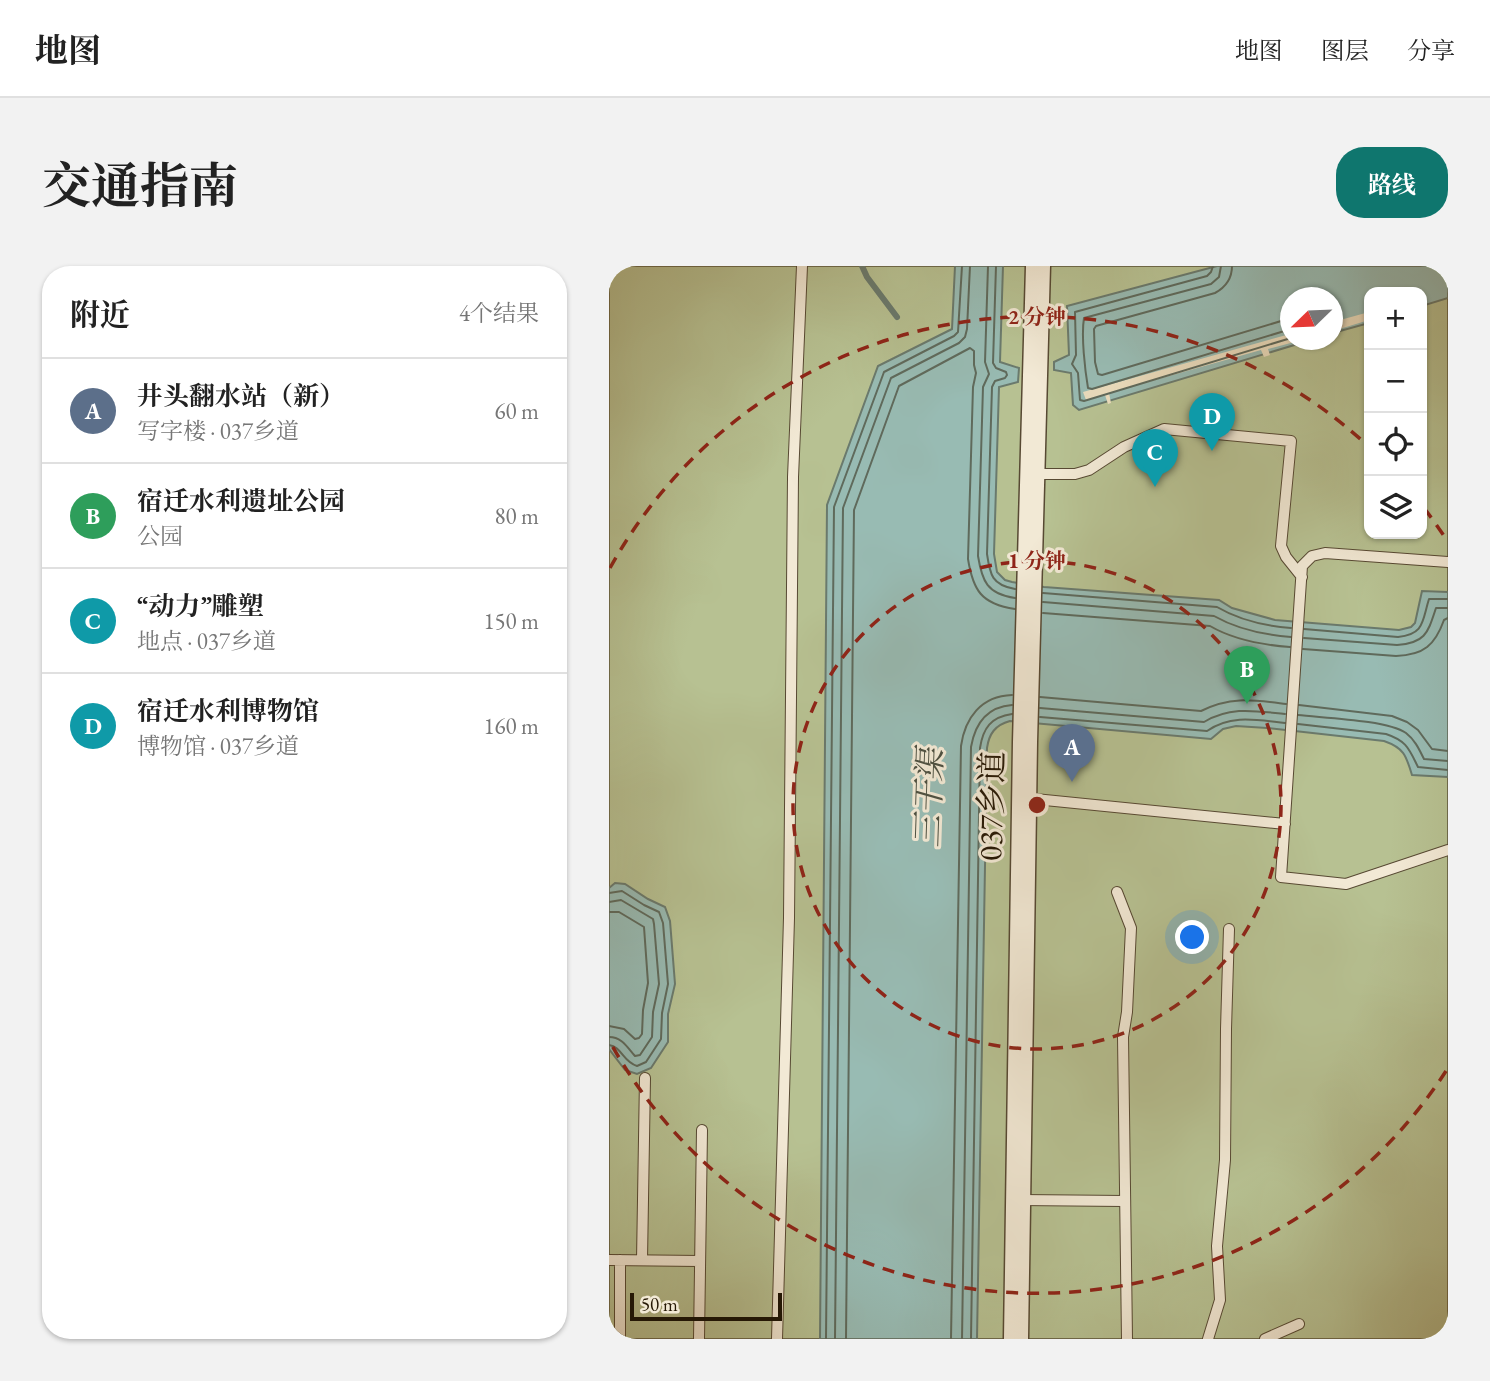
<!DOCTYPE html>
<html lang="zh">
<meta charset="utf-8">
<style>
:root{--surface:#fff;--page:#f2f2f2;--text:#222;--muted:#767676;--line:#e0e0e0;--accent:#0f766e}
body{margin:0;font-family:"EB Garamond","Noto Serif SC",serif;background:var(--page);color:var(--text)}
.controls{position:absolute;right:21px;top:21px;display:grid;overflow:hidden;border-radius:14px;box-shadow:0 2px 5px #0004}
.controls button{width:63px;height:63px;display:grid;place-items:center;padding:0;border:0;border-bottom:2px solid var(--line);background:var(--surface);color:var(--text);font:35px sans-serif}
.compass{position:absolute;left:671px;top:21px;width:63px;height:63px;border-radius:50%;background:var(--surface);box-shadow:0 2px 5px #0004;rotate:247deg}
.scale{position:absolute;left:21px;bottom:18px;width:152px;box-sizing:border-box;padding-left:7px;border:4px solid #261805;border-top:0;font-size:19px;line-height:24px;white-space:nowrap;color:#261805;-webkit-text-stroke:5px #f2e9d5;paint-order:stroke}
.you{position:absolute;left:584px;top:672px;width:24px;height:24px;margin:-18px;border:5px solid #fff;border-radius:50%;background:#1a73e8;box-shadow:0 0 0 10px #1a73e833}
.badge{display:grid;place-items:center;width:46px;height:46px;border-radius:50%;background:var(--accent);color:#fff;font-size:23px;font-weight:700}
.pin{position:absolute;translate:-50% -58px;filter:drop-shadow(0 2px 4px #0008)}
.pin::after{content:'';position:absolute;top:37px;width:24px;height:21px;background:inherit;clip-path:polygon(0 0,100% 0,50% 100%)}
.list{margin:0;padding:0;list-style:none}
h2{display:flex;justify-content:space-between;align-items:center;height:91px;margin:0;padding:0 28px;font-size:30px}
h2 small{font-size:23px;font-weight:400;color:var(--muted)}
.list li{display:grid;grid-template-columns:46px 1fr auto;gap:21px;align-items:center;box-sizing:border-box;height:105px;padding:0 28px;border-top:2px solid var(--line)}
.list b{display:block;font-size:26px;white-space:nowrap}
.list p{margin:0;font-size:23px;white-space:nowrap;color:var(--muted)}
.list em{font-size:23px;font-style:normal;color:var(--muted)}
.icon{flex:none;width:38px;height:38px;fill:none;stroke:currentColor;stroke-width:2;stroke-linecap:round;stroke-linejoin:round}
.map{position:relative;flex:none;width:839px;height:1073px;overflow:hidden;border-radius:28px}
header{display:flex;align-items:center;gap:42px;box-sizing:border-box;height:98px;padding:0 35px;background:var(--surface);border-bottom:2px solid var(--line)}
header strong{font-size:33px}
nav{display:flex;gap:38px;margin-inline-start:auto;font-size:24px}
.intro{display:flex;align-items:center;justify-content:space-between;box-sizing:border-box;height:168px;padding:0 42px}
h1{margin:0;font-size:49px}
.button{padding:18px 32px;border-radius:28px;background:var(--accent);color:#fff;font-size:24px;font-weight:700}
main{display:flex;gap:42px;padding:0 42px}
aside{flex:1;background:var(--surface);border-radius:28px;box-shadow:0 2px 5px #0004}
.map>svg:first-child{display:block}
</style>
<header>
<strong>地图</strong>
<nav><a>地图</a><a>图层</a><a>分享</a></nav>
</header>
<div class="intro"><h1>交通指南</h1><a class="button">路线</a></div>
<main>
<aside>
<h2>附近<small>4个结果</small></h2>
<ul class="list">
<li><span class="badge" style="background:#5c6f8a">A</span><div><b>井头翻水站（新）</b><p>写字楼 · 037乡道</p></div><em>60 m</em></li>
<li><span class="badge" style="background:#2e9e5b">B</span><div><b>宿迁水利遗址公园</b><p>公园</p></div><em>80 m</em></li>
<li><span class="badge" style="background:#0f9aa8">C</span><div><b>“动力”雕塑</b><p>地点 · 037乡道</p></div><em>150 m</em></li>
<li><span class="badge" style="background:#0f9aa8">D</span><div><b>宿迁水利博物馆</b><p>博物馆 · 037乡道</p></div><em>160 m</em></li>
</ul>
</aside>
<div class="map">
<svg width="839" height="1073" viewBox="0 0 839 1073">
<rect width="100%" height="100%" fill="#ebddbe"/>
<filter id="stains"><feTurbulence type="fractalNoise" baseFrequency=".00286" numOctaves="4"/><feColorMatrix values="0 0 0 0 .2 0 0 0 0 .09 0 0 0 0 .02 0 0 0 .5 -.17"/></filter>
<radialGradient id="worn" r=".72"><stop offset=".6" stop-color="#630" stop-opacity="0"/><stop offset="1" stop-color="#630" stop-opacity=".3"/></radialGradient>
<!-- green -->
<path fill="#b7c192" stroke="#6e6c4c" stroke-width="2" fill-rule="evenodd" d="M0,0H839V1073H0ZM760,26H813V268H760ZM682,32H724V74H682Z"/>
<!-- water -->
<path fill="#98bbb3" stroke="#6a7a6d" stroke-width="2" d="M346,0H394L391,96L410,102L409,116L390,121L385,288L388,306L396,314L403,316L435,321L610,334L623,342L666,354L790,364L802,361L806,357L813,325L839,326V511L803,509C797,489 795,482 775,475L658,462L627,460L614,463L602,473L401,455C386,459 380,468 378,482L368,1073H211L218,239L269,100L343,63Z
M608,0H839V32L813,40V26H760V57L724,67V32H682V74H702L470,144L464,139L462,107L445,104V96L460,89L458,40Z
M6,617L16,618L39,633L56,641L61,655L66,718L59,748V776L42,802L28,808L16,804L0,783V622Z"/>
<!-- pier -->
<path fill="#ebddbe" d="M760,46V54L724,65V56Z
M681,68L682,74H693L659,83L661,89L655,91L652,84L500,127L502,137L499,138L496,129L477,134L474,126Z"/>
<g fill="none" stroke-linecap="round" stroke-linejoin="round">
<!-- shore -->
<path stroke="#5f6a5c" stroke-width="2" d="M379,0L376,96L380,108L374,121L369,290C373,315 378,328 406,332
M387,0L384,97L387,102L397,106L398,109L396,112L386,115L383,121L378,288C381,309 383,319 406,323
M604,0L602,6L598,10L466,46L467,89L463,98L469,107L471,134L475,135L682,72
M612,0L610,11L602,18L475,52C472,70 476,104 479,122L483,123L682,63
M623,0C623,13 617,21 606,27L487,60L485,63L486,96L489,108L493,109L682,52
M434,327L608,341C630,354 657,360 682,362
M434,336L605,350C628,363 656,369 682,371
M434,347L601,360C625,374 654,379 681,381
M695,363L789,371C816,368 813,355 820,333H839
M695,372L788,379C817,377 819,366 827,342H839
M694,383L787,390C815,389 826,379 835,354L839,352
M431,431L592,445C622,430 644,434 677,438
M690,439L783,450L798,456L809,464L823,483L839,485
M431,442L595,456C622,440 646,445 676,448
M689,449C715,452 778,454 797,467C806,474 810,483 815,493L839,495
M431,451L598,465C622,448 648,454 676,457
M689,458L777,468C798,475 800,483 809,501L839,504
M0,627L13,625L35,639L50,646L54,657L59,718L53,747L52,773L37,796L28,800C14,796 13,781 0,779
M0,636L12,634L44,653L45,658L50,718L44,746L43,771L31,789L26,790C18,781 13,771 0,771
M0,646H10L35,661L39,717L34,744L33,768L30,772L26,773L15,763L0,760
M217,1073L225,241L275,106L345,70L349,66L353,0
M226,1073L234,242L282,112L350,77L356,71L358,63L361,0
M237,1073L245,244L290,120L361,82L365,85V99L367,107L364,121L359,293C364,324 372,338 406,343
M342,1073L352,480C356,452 372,430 403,429
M353,1073L362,481C366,458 377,441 403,439
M362,1073L371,482C374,462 382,451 403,448"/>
<!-- stream -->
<path stroke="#6a7a6d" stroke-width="6" d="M253,0L258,11L288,51"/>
<defs>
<path id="service" d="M425,208H466L480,204L515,181L555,163L682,175L672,280L677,291L693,311
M839,296L716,287L703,290L693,300L672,611L737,618L839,584
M416,532L676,558
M508,626L522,662L518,746L514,771L518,1073
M411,934L515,935
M0,994L91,995
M11,994V1073
M33,994L36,812
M90,1073L93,864
M168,1073L180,652L184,211L193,0
M599,1073L611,1034L608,980L616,894L617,763L620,663
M656,1073L690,1058"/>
<path id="tertiary" d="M407,1073L416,476L429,0"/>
</defs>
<!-- service casing -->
<use href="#service" stroke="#574933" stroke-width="12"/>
<!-- tertiary casing -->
<use href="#tertiary" stroke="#574933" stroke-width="27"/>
<!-- service -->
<use href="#service" stroke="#f2e9d5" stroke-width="10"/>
<!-- tertiary -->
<use href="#tertiary" stroke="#f2e9d5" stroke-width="24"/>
</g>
<!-- distance rings -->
<g fill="none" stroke="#8f2418" stroke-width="3.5" stroke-dasharray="12 9">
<circle cx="428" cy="539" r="244"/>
<path d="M837 805A488 488 0 0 1 1 776M1 302A488 488 0 0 1 758 179M815 242A488 488 0 0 1 837 273"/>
</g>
<g text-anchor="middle" stroke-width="6" stroke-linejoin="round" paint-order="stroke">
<!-- street labels -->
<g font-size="32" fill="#261805" stroke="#f2e9d5">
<text transform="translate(382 540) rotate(-89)" y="11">037乡道</text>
</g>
<!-- water labels -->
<g font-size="33" font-style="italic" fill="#4e5142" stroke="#f2e9d5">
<text transform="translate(319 532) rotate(-88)" y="12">三干渠</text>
</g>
</g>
<circle cx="428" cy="539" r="10" fill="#8f2418" stroke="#f2e9d5" stroke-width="3.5"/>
<g font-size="21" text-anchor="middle" font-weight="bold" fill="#8f2418" stroke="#f2e9d5" stroke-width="6" stroke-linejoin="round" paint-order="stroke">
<text x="428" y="58">2 分钟</text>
<text x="428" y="302">1 分钟</text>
</g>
<rect width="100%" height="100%" filter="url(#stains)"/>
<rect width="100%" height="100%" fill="url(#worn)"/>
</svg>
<div class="controls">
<button>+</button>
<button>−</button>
<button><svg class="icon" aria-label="locate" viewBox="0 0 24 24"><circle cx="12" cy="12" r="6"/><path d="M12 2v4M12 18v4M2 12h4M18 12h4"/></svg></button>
<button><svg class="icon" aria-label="layers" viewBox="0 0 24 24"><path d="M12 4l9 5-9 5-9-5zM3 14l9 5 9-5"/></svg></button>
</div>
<svg class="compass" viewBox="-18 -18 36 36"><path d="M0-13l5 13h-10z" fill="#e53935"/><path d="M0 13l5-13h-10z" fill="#767676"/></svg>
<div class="scale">50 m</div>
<div class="you"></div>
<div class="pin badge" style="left:463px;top:516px;background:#5c6f8a">A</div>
<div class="pin badge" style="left:638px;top:438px;background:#2e9e5b">B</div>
<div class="pin badge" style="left:546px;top:221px;background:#0f9aa8">C</div>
<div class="pin badge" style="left:603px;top:185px;background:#0f9aa8">D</div>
</div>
</main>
